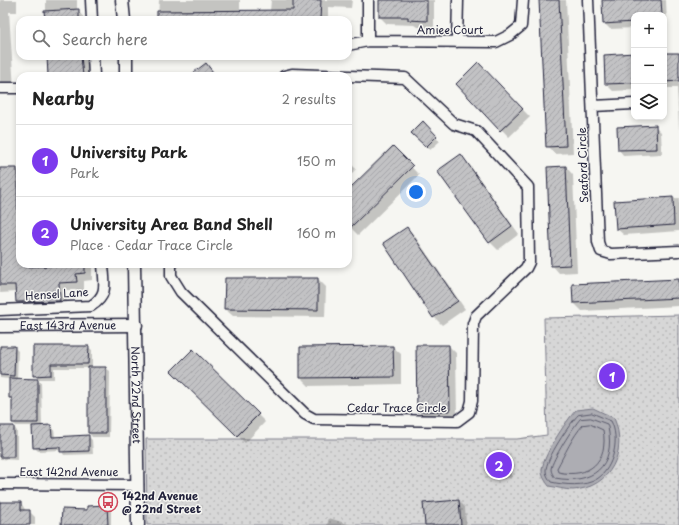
<!DOCTYPE html>
<meta charset="utf-8">
<style>
:root{--surface:#fff;--page:#f2f2f2;--text:#222;--muted:#767676;--line:#e0e0e0;--accent:#7c3aed}
body{margin:0;font-family:"Playpen Sans",sans-serif;background:var(--page);color:var(--text)}
.controls{position:absolute;right:12px;top:12px;display:grid;overflow:hidden;border-radius:8px;box-shadow:0 2px 6px #0003}
.controls button{width:36px;height:36px;display:grid;place-items:center;padding:0;border:0;border-bottom:1px solid var(--line);background:var(--surface);color:var(--text);font:20px sans-serif}
.you{position:absolute;left:416px;top:192px;width:14px;height:14px;margin:-10px;border:3px solid #fff;border-radius:50%;background:#1a73e8;box-shadow:0 0 0 6px #1a73e833}
.badge{display:grid;place-items:center;width:26px;height:26px;border-radius:50%;background:var(--accent);color:#fff;font-size:13px;font-weight:700}
.pin{position:absolute;translate:-50% -50%;border:2px solid #fff;box-shadow:0 1px 4px #0006}
.list{margin:0;padding:0;list-style:none}
h2{display:flex;justify-content:space-between;align-items:center;height:52px;margin:0;padding:0 16px;font-size:17px}
h2 small{font-size:13px;font-weight:400;color:var(--muted)}
.list li{display:grid;grid-template-columns:26px 1fr auto;gap:12px;align-items:center;box-sizing:border-box;height:72px;padding:0 16px;border-top:1px solid var(--line)}
.list b{display:block;font-size:15px;white-space:nowrap}
.list p{margin:0;font-size:13px;white-space:nowrap;color:var(--muted)}
.list em{font-size:13px;font-style:normal;color:var(--muted)}
.icon{flex:none;width:22px;height:22px;fill:none;stroke:currentColor;stroke-width:2;stroke-linecap:round;stroke-linejoin:round}
.map{position:relative;flex:none;width:679px;height:525px;overflow:hidden}
.search{position:absolute;background:var(--surface);box-shadow:0 2px 6px #0003;left:16px;top:16px;width:336px;height:44px;display:flex;align-items:center;gap:10px;box-sizing:border-box;padding:0 14px;border-radius:12px;color:var(--muted);font-size:15px}
.panel{position:absolute;background:var(--surface);box-shadow:0 2px 6px #0003;left:16px;top:72px;width:336px;height:196px;border-radius:12px}
.map>svg:first-child{display:block}
</style>
<div class="map">
<svg width="679" height="525" viewBox="0 0 679 525">
<defs>
<pattern id="grass-dots" width="8" height="8" patternUnits="userSpaceOnUse"><rect width="8" height="8" fill="#d7d7d7"/><path d="M2 2h.1M6 6h.1" fill="none" stroke="#b8b8b9" stroke-width="1.8" stroke-linecap="round"/></pattern>
<pattern id="building-hatch" width="6" height="6" patternUnits="userSpaceOnUse"><rect width="6" height="6" fill="#c2c2c4"/><path d="M-1 1l2-2M0 6l6-6M5 7l2-2" fill="none" stroke="#a6a6a9"/></pattern>
</defs>
<rect width="100%" height="100%" fill="#f6f6f2"/>
<filter id="ink" filterUnits="userSpaceOnUse"><feTurbulence type="fractalNoise" baseFrequency=".025" numOctaves="2"/><feDisplacementMap in="SourceGraphic" scale="8" xChannelSelector="R" yChannelSelector="G"/><feConvolveMatrix kernelMatrix="1 2 1 2 8 2 1 2 1" color-interpolation-filters="sRGB"/></filter>
<g filter="url(#ink)">
<!-- grass -->
<path fill="url(#grass-dots)" stroke="#7c7c89" d="M679,315V525H147L146,439H517L547,435L544,318Z"/>
<!-- water -->
<path fill="#adadb3" stroke="#757583" d="M593,408L614,418C628,451 611,488 573,490C565,490 556,487 549,486C546,482 542,476 542,472C541,458 566,421 576,410Z"/>
<!-- shadow -->
<path fill="#0003" d="M0,0H17V12H9L14,89H0Z
M46,0H77V10L86,20H46Z
M159,0H240V11H270L271,0H352L351,8L328,7V20H158Z
M380,0H434V28L417,27L414,25L387,24L380,17Z
M540,0H566L573,153L555,154L547,146Z
M603,0H666L667,26H664V15H634V28L610,29L604,23Z
M664,54H679V132L677,88H664Z
M634,55V90L613,91L606,84Z
M48,56H88L89,76H49Z
M478,64L530,117L509,137L457,84Z
M423,123L440,141L430,150L413,133Z
M655,126L661,132L662,154L624,156L619,150L618,128Z
M393,148L419,175L358,235L348,225V192Z
M461,156L468,163L519,234L498,250L490,242Z
M348,161L356,169L348,177Z
M566,167L573,175L577,272L559,273L552,265Z
M0,169H16L20,172V264H30V267H51V264H92V280L84,281V290H66L67,308L24,309L17,302L16,292L0,293Z
M679,198V231L624,235L617,229L615,202Z
M407,228L414,235L465,309L442,325L434,317Z
M226,279H318L326,287L325,317L233,316L225,309Z
M679,280V306L582,311L574,303Z
M449,346L456,353L457,418L425,419L418,411Z
M0,347H14L18,351L17,379L37,380L41,383L42,427L51,426L54,430L55,437L88,436L92,440L93,454L64,455L61,450L38,451L34,447V426H16L13,423V400L10,397V379L0,378Z
M34,347H88L92,350V368H106L110,371L109,437H92L89,433V368H54V379H38L34,375Z
M393,347L401,354V384L309,386L301,378Z
M193,350L265,422L245,443L172,371Z
M0,427H14L17,431V460L0,459Z
M504,461L508,464L512,477L504,479L495,477L491,473Z
M459,501L465,507L466,525H426Z
M0,503H21L26,511H29L35,517V525H0Z
M107,506L111,510V525H63L88,511V507Z
M329,518L351,525H327Z"/>
<g fill="none" stroke-linecap="round" stroke-linejoin="round">
<!-- shore -->
<path stroke="#5a5a6b" stroke-width="1" d="M592,413L611,421C620,438 614,468 597,479C585,487 564,485 551,482C549,479 546,475 546,471C545,460 570,423 578,415Z
M591,418L607,424L608,427C616,467 592,485 555,478C553,475 551,472 551,469C552,460 573,427 580,419Z
M590,424L603,430C609,461 589,479 558,472L557,468C565,454 572,437 583,425Z"/>
</g>
<!-- building -->
<path fill="url(#building-hatch)" stroke="#22223b" d="M293,0H321L320,20H157V11L293,10Z
M379,0H427V21L408,20V17H379Z
M539,0H559L566,146L546,147Z
M602,0H661L662,15H634V22L603,24Z
M79,9V20H45L44,11Z
M634,53V83L605,84L604,55Z
M664,53H679V81L664,82Z
M47,56H81L83,76H48Z
M478,62L523,109L500,131L456,84Z
M206,63L216,76H189Z
M423,121L437,136L426,147L411,133Z
M656,125L657,149L618,150L617,127Z
M393,146L413,166L348,230V190Z
M461,154L512,226L489,243L437,171Z
M566,166L570,265L551,266L547,167Z
M0,168H17L18,254H20V264H23V267L50,266V264H85V273L76,274L77,282L59,283L60,301L16,302L15,285H0Z
M673,197L674,225L616,229L614,201Z
M407,227L458,301L433,318L383,243Z
M225,278H318V310L224,309Z
M679,279V298L573,303L572,284Z
M416,345H449L450,411L417,412Z
M0,346H15L14,376L0,375Z
M33,346H89L88,364H51V375L33,376Z
M393,346L394,377L300,378V347Z
M193,349L259,414L237,436L171,371Z
M88,367H106V433H88Z
M9,378L38,379V423H12V398H9Z
M51,425L52,437L89,435V451L60,452V447L33,448L32,426Z
M0,426H14V457H0Z
M494,459L505,460L509,474L499,476L490,473Z
M459,500L461,525H425L423,503Z
M0,502H21V510H30V525H0Z
M107,505L108,525H61L62,509L87,510V506Z"/>
<g fill="none" stroke-linecap="round" stroke-linejoin="round">
<defs>
<path id="minor" d="M91,0L92,20
M368,0V41
M588,0L598,242L601,251L611,254L679,251
M457,42L458,0
M348,45L368,41L496,42L510,35L521,26L523,0
M93,56L94,76
M0,88H20
M593,106L634,104
M171,264V276L181,292L305,414L314,419L457,421L469,412L472,401L473,324L476,316L526,268L529,262L528,187L476,131L454,124L405,78L292,74L284,76
M0,310L91,306C109,295 104,283 103,264
M0,484L138,485"/>
<g id="tertiary">
<path d="M122,0L124,20"/>
<path d="M126,56V76"/>
<path id="s1" d="M134,264L138,525"/>
<path id="s2" d="M0,326L136,325"/>
</g>
</defs>
<!-- minor casing -->
<use href="#minor" stroke="#22223b" stroke-width="13"/>
<!-- tertiary casing -->
<use href="#tertiary" stroke="#22223b" stroke-width="15"/>
<!-- minor -->
<use href="#minor" stroke="#f6f6f2" stroke-width="10"/>
<!-- tertiary -->
<use href="#tertiary" stroke="#f6f6f2" stroke-width="12"/>
</g>
</g>
<!-- icons -->
<defs>
<symbol id="bus-ring" viewBox="-11 -11 22 22"><circle r="9.5" fill="#f6f6f2" stroke="#d1495b" stroke-width="1.5"/><path d="M-5-6H5V4H4V6H2V4H-2V6H-4V4H-5ZM-3.5-4V0h7V-4ZM-3.5 1.2v1.5H-2V1.2ZM2 1.2v1.5H3.5V1.2Z" fill="#d1495b"/></symbol>
</defs>
<g fill-rule="evenodd">
<use href="#bus-ring" x="97" y="491" width="22" height="22"/>
</g>
<g text-anchor="middle" stroke-width="3" stroke-linejoin="round" paint-order="stroke">
<!-- street labels -->
<g font-size="11" fill="#22223b" stroke="#f6f6f2">
<text x="450" y="34">Amiee Court</text>
<text transform="translate(583 165) rotate(-92)" y="4">Seaford Circle</text>
<text transform="translate(57 294) rotate(-4)" y="4">Hensel Lane</text>
<text dy="4" stroke="none"><textPath href="#s2" startOffset="68">East 143rd Avenue</textPath></text>
<text dy="4" stroke="none"><textPath href="#s1" startOffset="131">North 22nd Street</textPath></text>
<text x="397" y="412">Cedar Trace Circle</text>
<text x="69" y="476">East 142nd Avenue</text>
</g>
<!-- poi labels -->
<g font-size="11" font-weight="bold" fill="#22223b" stroke="#f6f6f2" text-anchor="start">
<text x="122" y="500">142nd Avenue<tspan x="122" dy="13">@ 22nd Street</tspan></text>
</g>
</g>
</svg>
<div class="controls">
<button>+</button>
<button>−</button>
<button><svg class="icon" aria-label="layers" viewBox="0 0 24 24"><path d="M12 4l9 5-9 5-9-5zM3 14l9 5 9-5"/></svg></button>
</div>
<div class="you"></div>
<div class="pin badge" style="left:612px;top:376px">1</div>
<div class="pin badge" style="left:499px;top:465px">2</div>
<div class="search"><svg class="icon" aria-label="search" viewBox="0 0 24 24"><circle cx="10" cy="10" r="6"/><path d="M15 15l6 6"/></svg>Search here</div>
<section class="panel">
<h2>Nearby<small>2 results</small></h2>
<ul class="list">
<li><span class="badge">1</span><div><b>University Park</b><p>Park</p></div><em>150 m</em></li>
<li><span class="badge">2</span><div><b>University Area Band Shell</b><p>Place · Cedar Trace Circle</p></div><em>160 m</em></li>
</ul>
</section>
</div>
